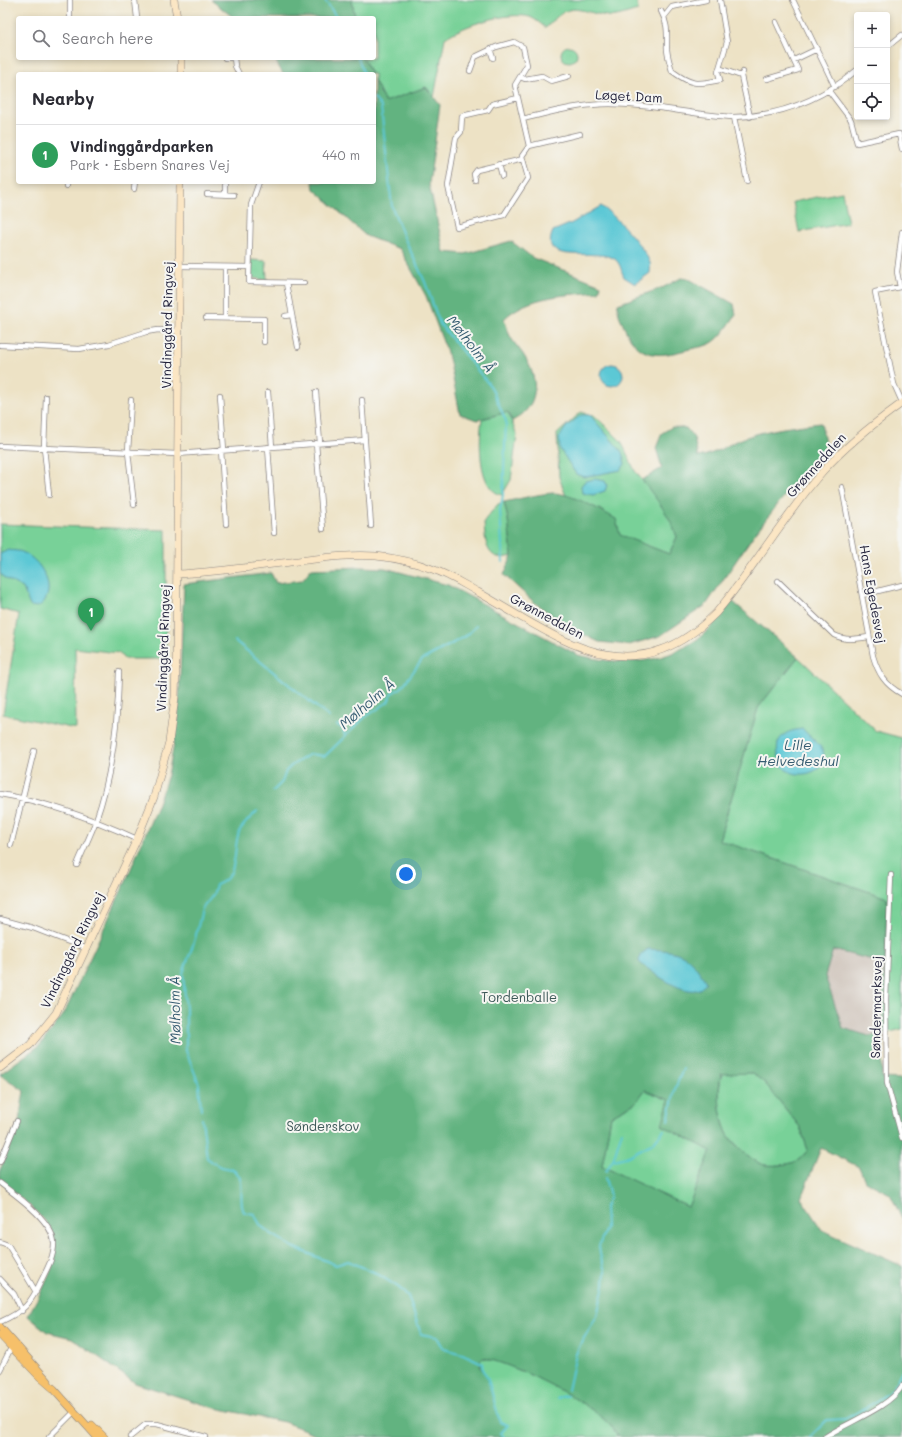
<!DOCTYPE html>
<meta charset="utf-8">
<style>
:root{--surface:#fff;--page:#f7f7f7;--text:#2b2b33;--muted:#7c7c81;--line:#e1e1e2;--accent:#b5179e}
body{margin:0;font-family:Mali,sans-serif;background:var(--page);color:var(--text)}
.controls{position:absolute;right:12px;top:12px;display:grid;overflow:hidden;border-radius:4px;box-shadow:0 2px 6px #0003}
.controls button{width:36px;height:36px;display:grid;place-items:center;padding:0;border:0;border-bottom:1px solid var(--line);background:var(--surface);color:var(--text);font:20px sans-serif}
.you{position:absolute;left:406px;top:874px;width:14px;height:14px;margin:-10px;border:3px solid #fff;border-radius:50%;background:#1a73e8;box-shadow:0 0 0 6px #1a73e833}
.badge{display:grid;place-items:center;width:26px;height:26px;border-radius:50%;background:var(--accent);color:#fff;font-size:13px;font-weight:700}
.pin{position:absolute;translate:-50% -33px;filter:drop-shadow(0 1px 2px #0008)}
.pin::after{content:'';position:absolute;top:21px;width:14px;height:12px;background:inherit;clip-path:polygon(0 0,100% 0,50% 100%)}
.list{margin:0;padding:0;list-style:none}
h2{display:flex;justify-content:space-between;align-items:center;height:52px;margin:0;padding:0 16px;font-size:17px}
h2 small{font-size:13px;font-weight:400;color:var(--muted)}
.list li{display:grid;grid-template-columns:26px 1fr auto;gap:12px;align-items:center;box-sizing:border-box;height:60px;padding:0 16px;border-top:1px solid var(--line)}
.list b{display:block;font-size:15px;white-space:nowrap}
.list p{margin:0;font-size:13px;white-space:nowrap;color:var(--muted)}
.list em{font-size:13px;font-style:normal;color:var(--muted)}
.icon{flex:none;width:22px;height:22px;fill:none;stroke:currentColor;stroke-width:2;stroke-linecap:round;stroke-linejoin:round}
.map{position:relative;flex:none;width:902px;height:1437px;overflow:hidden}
.search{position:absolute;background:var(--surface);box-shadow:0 2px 6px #0003;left:16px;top:16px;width:360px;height:44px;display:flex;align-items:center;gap:10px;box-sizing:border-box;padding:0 14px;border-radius:4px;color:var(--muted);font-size:15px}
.panel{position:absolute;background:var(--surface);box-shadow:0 2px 6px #0003;left:16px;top:72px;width:360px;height:112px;border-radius:4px}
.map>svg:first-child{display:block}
</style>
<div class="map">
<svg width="902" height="1437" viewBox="0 0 902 1437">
<rect width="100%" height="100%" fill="#f6f6f2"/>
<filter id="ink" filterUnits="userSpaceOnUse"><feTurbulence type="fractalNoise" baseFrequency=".025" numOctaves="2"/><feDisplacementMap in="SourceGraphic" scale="8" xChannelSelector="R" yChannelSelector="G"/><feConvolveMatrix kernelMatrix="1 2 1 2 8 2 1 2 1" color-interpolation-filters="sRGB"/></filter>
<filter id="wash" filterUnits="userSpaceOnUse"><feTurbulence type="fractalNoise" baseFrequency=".012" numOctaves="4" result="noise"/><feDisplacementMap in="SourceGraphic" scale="16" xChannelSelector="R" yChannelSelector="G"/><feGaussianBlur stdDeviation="0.9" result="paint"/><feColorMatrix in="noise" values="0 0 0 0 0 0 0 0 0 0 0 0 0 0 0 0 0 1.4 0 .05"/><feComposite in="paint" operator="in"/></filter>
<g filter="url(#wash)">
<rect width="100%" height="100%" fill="#ede2c5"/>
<!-- industrial -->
<path fill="#cdc2b9" d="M833,950L885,963L882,1034L869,1036L843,1028L825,976Z"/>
<!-- green -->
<path fill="#78d198" stroke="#4d7a6a" d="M352,0H637L638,10C629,12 617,18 607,16C574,10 571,0 546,28C541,24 535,19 530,17C508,11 464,25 445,38L434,97L426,87L385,102L374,80V74H371L363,58H374V18H355Z
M561 54a8 8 0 1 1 16 0a8 8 0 1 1-16 0Z
M842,192L848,223L799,232L793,202Z
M251,260L266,261L267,280L253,278L251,275Z
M508,412L517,435L511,480L502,495C477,490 479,438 482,419Z
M581,412L595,416L621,441L635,471L665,509L672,523L677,537L669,554L619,535L601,510L566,496L559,477L557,434Z
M504,502L508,519L512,556C485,564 485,540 484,521L498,504Z
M0,524L166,530V659H124L119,653L75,648L76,729L3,714L19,614L0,609Z
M798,657L876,731L902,738V1029L882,1034L887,898L719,840L758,708Z
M722,1073H752L765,1083L800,1127L808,1150C805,1153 801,1159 797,1161C789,1165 769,1167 761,1164C752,1161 731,1141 727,1133C719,1115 717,1092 722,1073Z
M645,1090L669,1100L662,1125L711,1151L688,1207L602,1166L611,1116L635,1103Z
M483,1358C513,1363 608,1409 618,1437H504L501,1433L496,1407L480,1367V1361Z"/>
<!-- forest -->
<path fill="#62b380" stroke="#426a5e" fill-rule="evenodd" d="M211,0H352L355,18H234Z
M274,58H363L371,74H283Z
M374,80L385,102L426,87L440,105L429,184L444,252L465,254L511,241L533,258L601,285L599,292C568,295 528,295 504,319C506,324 508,331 510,336C514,344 522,351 526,359C540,383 538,408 512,421L508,412L477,420L460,414L449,358L426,296L400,249L366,236L314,189L313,182H374Z
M681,278L689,279L734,304L736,315C728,325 722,338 710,344C703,347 694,348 686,350C656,358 638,358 624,327C621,319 617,313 618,304L664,287Z
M821,423L826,448L797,480L753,536L706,605L660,636L629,645L599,642L570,628L535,603L504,575L512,556L508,519L504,502C519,499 537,494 553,493C571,493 600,510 616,519L620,535L669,554L677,537C670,515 656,499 642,480L662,468L656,448L662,433L672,427L686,428L694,438L698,457C714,455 728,444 744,438C768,429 796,426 821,423Z
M361,567L385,568L448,585L578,655C621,665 658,666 696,640C711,630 721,614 732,601L798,657L758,708L719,840L887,898L885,963L833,950L825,976L843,1028L869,1036L882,1034V1078L902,1079V1218L890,1194L865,1181L859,1167L821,1148L801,1198L822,1230L902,1266V1437H618C608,1409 513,1363 483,1358L480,1361V1367L488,1379L500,1422L508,1425L501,1433L504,1437H323L284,1422L215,1408L135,1383L72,1338L47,1332L28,1316C42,1288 68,1254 48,1225C40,1213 12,1191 0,1181V1170L18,1127L24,1091L0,1074L40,1045L64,1014L125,883L157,806L168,775L178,722L184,584L271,573L276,583L302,580L311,569ZM752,1073L765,1083L800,1127L808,1150C805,1153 801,1159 797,1161C789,1165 769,1167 761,1164C752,1161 731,1142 727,1133C719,1116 717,1092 721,1074ZM645,1090L669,1100L662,1125L711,1151L688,1207L602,1166L611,1116L635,1103Z"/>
<!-- water -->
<path fill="#5cc8d5" stroke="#3f7588" d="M601,206C614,214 645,248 650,263C651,266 650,270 650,273L635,284L624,277C621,271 621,265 616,260C599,246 537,268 553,231L572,223Z
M601 375a11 11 0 1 1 22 0a11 11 0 1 1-22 0Z
M581,415H590L622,452L625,464L621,470L584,477L576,474L560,449L559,438L566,427Z
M595,479L605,481L607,485L605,491L593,495L582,493L581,486L585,481Z
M8,550C13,551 19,550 24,553C42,561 60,593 38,607L30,606L23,588L4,578L0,573V554Z
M803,729C808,736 818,742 822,749C835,774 785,786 779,758C777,753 777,748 778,743C782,732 793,730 803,729Z
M648,949C681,951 688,953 706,982C695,1006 652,972 639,962L640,955Z"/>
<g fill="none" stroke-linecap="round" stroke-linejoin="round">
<!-- stream -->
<path stroke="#5cc8d5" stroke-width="2" d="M325,0L337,18
M358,58L364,74
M374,98L381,107L392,207L403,235L425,282L440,324L491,387L506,421L503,495L500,510L503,562
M235,641L329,717
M337,725L342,728L345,736
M273,791L282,782L286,771L291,766L310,754L325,756L364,718L388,702L392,693L401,688L422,660L466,636L476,626
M201,1109L199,1084L186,1051V1009L183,973L195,939L202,909L213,895L216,885C240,877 232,852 239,832C242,825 252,817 257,811
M202,1119L207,1158C211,1161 216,1165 221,1167C225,1168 230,1168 233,1170C248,1178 237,1200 244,1212L254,1214L261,1226L270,1233L293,1247L336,1265L348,1261L376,1273L398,1287L408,1296L421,1334L437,1337L444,1349L463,1354L482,1363L483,1371L488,1379L500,1422L508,1425L501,1433L504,1437
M668,1121L675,1089L683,1069
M613,1160L622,1131
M606,1171L613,1160L626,1157L653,1143L664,1130
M568,1390L576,1354L581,1343L597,1316L604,1285L605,1271L600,1254L599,1246L606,1228L605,1207L610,1196L605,1178
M557,1399L562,1396H567
M810,1437L827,1420L845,1419L872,1404L892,1390L902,1370"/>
</g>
</g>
<g filter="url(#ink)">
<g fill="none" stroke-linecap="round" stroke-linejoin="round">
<defs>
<path id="street" d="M70,0V18
M135,0L137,18
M793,0L835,87
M661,11C668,24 667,32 667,45C666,53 670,63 672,71C691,85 696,85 720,80L718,72L727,42L720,0
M664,17L672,7L706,0
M887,47L902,35
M490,49L493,58
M225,58H234L235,66L239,74
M794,60L817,49
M719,68L741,76
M470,71L475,57L496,47L514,42L523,47L527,65L515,85L529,146L522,156L528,178L504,215L457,227L448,186L456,138L461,132L462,116L488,110L492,104L518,98
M743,72L741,76L750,117
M520,77L525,79L542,76L551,81L569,76
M767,79L798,70L776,22
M829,91L851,120L857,143L899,134L902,149
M523,119C552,112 580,104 610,104C652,104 693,115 734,117
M529,146L580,134
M499,164L502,176
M475,180L474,174L477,170L523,159
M747,181L734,117C781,116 821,100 857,70
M259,182L251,205L249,282L304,283
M66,186V182
M134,189L135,182
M207,194L234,195
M225,195V182
M902,232L897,272L900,287L875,292L894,384L902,402
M180,266L249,267
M286,283L298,347
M285,316L291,315
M206,318L264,319V342
M225,318V267
M0,345L79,349L109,344L146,332L158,330L178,331
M268,392L272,447
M316,392L320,443
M220,395L224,450
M46,397L44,448L49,495
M131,400L128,452L134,505
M362,400L371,526
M316,443L323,529
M0,446L177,454L365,440
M268,447L274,533
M221,450L226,524
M842,487L873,656C878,673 885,685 902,694
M778,581L834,635C846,641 856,639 869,637
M862,595L902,585
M0,794C48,802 93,819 137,839
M11,845L34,751
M77,865C83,850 91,835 96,820C113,772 118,722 119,672
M891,875L886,999L887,1083L902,1138
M0,919L33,928L87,949
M0,1162L17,1121
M0,1183C17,1196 53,1221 54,1243C54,1257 47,1269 41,1281C30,1305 24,1311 0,1322
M0,1242L8,1245L36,1292
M0,1279L14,1294L22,1311
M0,1370L11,1348
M49,1437L74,1412
M130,1437L146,1424H157L206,1437
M825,1437C847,1422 888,1409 902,1386"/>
<path id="secondary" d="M174,0L177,18
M181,58V74
M177,574C217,572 257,566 298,561C323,558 350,554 376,556C394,558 415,562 432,569C448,574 463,584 478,592C562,640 631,697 716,613C754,568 783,517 822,472C846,445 873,424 902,403
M0,1068L30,1045L56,1013L137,839L154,797L169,742L175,697L176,662L180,182"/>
<path id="primary" d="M0,1327L48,1381
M0,1335L39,1376L54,1389L97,1437
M92,1425L104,1437"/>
</defs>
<!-- street casing -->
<use href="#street" stroke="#888280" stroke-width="6"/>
<!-- secondary casing -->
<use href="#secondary" stroke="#888280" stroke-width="8"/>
<!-- primary casing -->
<use href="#primary" stroke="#888280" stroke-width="8"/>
<!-- street -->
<use href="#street" stroke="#fff" stroke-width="4.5"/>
<!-- secondary -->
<use href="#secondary" stroke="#fbe6c4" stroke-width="7"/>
<!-- primary -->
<use href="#primary" stroke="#f6c06b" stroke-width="7"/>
</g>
</g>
<g text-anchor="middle" stroke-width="4" stroke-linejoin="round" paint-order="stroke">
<!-- street labels -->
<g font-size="13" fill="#22223b" stroke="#f6f6f2">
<text transform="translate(629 96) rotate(3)" y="5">Løget Dam</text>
<text transform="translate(167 325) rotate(-89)" y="5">Vindinggård Ringvej</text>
<text transform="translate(816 465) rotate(-48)" y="5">Grønnedalen</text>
<text transform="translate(873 594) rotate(80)" y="5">Hans Egedesvej</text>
<text transform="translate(547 616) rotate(28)" y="5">Grønnedalen</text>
<text transform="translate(163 648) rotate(-88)" y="5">Vindinggård Ringvej</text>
<text transform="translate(72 950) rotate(-64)" y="5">Vindinggård Ringvej</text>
<text transform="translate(876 1007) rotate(-89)" y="5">Søndermarksvej</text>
</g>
<!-- park labels -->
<g font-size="13" fill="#3c5757" stroke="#f6f6f2">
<text x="519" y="1002">Tordenballe</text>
<text x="323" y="1131">Sønderskov</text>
</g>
<!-- water labels -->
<g font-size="14" font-style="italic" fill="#365c71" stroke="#f6f6f2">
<text transform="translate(471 344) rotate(52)" y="5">Mølholm Å</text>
<text transform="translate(367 704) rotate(-41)" y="5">Mølholm Å</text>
<text x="798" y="750">Lille<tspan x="798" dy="16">Helvedeshul</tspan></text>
<text transform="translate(175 1010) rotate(-91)" y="5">Mølholm Å</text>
</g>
</g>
</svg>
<div class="controls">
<button>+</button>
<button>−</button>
<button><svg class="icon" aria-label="locate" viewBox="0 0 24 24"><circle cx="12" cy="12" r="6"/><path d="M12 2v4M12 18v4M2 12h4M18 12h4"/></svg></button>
</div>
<div class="you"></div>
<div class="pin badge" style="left:91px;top:631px;background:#2e9e5b">1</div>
<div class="search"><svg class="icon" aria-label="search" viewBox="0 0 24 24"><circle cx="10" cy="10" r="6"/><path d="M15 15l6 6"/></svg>Search here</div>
<section class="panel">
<h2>Nearby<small></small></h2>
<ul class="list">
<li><span class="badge" style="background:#2e9e5b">1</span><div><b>Vindinggårdparken</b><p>Park · Esbern Snares Vej</p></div><em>440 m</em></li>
</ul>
</section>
</div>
